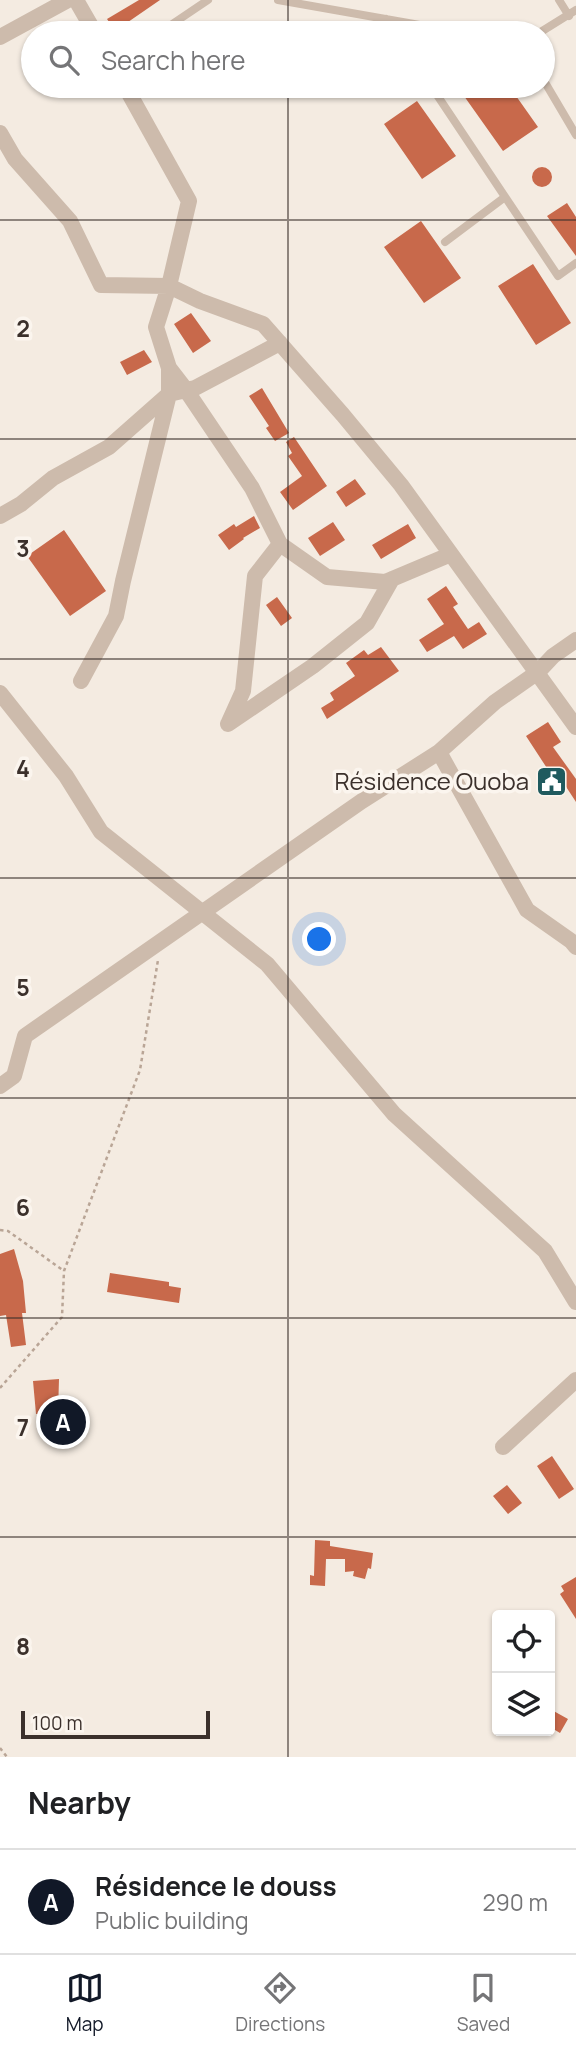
<!DOCTYPE html>
<meta charset="utf-8">
<style>
:root{--surface:#fff;--page:#f6f6f6;--text:#202124;--muted:#757577;--line:#e0e0e0;--accent:#111827}
body{margin:0;font-family:Manrope,sans-serif;background:var(--page);color:var(--text)}
.controls{position:absolute;right:21px;bottom:21px;display:grid;overflow:hidden;border-radius:7px;box-shadow:0 2px 5px #0004}
.controls button{width:63px;height:63px;display:grid;place-items:center;padding:0;border:0;border-bottom:2px solid var(--line);background:var(--surface);color:var(--text);font:35px sans-serif}
.scale{position:absolute;left:21px;bottom:18px;width:189px;box-sizing:border-box;padding-left:7px;border:4px solid #3b302b;border-top:0;font-size:19px;line-height:24px;white-space:nowrap;color:#3b302b;-webkit-text-stroke:5px #fbf5ee;paint-order:stroke}
.you{position:absolute;left:320px;top:940px;width:24px;height:24px;margin:-18px;border:5px solid #fff;border-radius:50%;background:#1a73e8;box-shadow:0 0 0 10px #1a73e833}
.badge{display:grid;place-items:center;width:46px;height:46px;border-radius:50%;background:var(--accent);color:#fff;font-size:23px;font-weight:700}
.pin{position:absolute;translate:-50% -50%;border:4px solid #fff;box-shadow:0 2px 7px #0006}
.list{margin:0;padding:0;list-style:none}
h2{display:flex;justify-content:space-between;align-items:center;height:91px;margin:0;padding:0 28px;font-size:30px}
h2 small{font-size:23px;font-weight:400;color:var(--muted)}
.list li{display:grid;grid-template-columns:46px 1fr auto;gap:21px;align-items:center;box-sizing:border-box;height:105px;padding:0 28px;border-top:2px solid var(--line)}
.list b{display:block;font-size:26px;white-space:nowrap}
.list p{margin:0;font-size:23px;white-space:nowrap;color:var(--muted)}
.list em{font-size:23px;font-style:normal;color:var(--muted)}
.icon{flex:none;width:38px;height:38px;fill:none;stroke:currentColor;stroke-width:2;stroke-linecap:round;stroke-linejoin:round}
.map{position:relative;flex:none;width:576px;height:1757px;overflow:hidden}
.search{position:absolute;background:var(--surface);box-shadow:0 2px 5px #0004;left:21px;right:21px;top:21px;height:77px;display:flex;align-items:center;gap:18px;box-sizing:border-box;padding:0 24px;border-radius:38px;color:var(--muted);font-size:26px}
.sheet{height:196px;background:var(--surface)}
nav{display:flex;justify-content:space-around;align-items:center;box-sizing:border-box;height:98px;border-top:2px solid var(--line);background:var(--surface);font-size:19px;color:var(--muted)}
nav a{display:grid;justify-items:center;gap:4px}
nav .on{color:var(--accent)}
.map>svg:first-child{display:block}
</style>
<div class="map">
<svg width="576" height="1757" viewBox="0 0 576 1757">
<rect width="100%" height="100%" fill="#f4ebe1"/>
<!-- building -->
<path fill="#c8694b" d="M139,0H160L115,31L107,19Z
M480,86H509L538,127L503,151L464,96Z
M417,101L456,156L422,179L384,124Z
M532 177a10 10 0 1 1 20 0a10 10 0 1 1-20 0Z
M567,203L576,217V256L547,216Z
M421,221L461,278L424,303L384,247Z
M533,264L571,323L536,345L498,286Z
M191,313L211,341L193,353L174,324Z
M144,350L152,362L127,375L120,362Z
M262,388L289,433L275,441L266,428L269,426L249,396Z
M294,437L327,486L293,510L280,492L302,476L288,456L292,453L286,442Z
M355,479L366,494L346,507L336,492Z
M254,516L260,528L243,538L244,539L229,550L218,535L234,524L236,527Z
M333,522L345,540L320,556L308,538Z
M408,524L416,538L381,559L372,545Z
M64,530L106,591L70,616L27,556Z
M446,586L458,604L453,607L468,629L479,622L487,634L463,649L454,636L427,652L419,640L444,624L427,599Z
M277,597L292,618L281,626L266,605Z
M381,647L399,671L327,719L321,708L334,700L330,693L355,676L346,663L364,650L368,655Z
M548,722L561,742L553,747L576,779V802L561,779L556,782L526,736Z
M14,1249L23,1281L26,1313H22L26,1345L11,1347L6,1315L0,1316V1254Z
M110,1273L169,1282V1286L181,1288L179,1303L107,1292Z
M59,1379L58,1413L36,1414L33,1381Z
M552,1456L574,1489L559,1499L537,1466Z
M507,1485L522,1503L508,1514L493,1496Z
M315,1540L330,1541V1546L373,1553L371,1569L368,1568L365,1579L353,1576L354,1571L345,1572V1559H326L325,1586L310,1585V1575L314,1576Z
M576,1577V1619L560,1594L564,1591L561,1586Z
M550,1709L568,1719L560,1733L550,1727Z"/>
<g fill="none" stroke-linecap="round" stroke-linejoin="round">
<!-- path -->
<path stroke="#b9a596" stroke-width="2.5" stroke-dasharray="3.5 3.5" stroke-linecap="butt" d="M0,1230L8,1231L64,1271
M0,1388L62,1317L64,1271L140,1070L158,960
M0,1748L7,1757"/>
<!-- service -->
<path stroke="#cdbbac" stroke-width="8" d="M278,0L465,33
M559,0L569,16
M386,19L395,33
M159,33L208,0
M539,33L576,10
M543,79L576,135
M431,86L558,276L576,263
M445,242L505,197"/>
<!-- minor -->
<path stroke="#cdbbac" stroke-width="16" d="M76,0L95,33
M0,37L68,0
M0,133L15,159L70,221L101,285L169,286L200,301L263,324L343,415L401,485L576,727
M169,368L186,390L252,488L280,544L327,577L385,582L449,555
M0,516L21,504L53,478L109,447L169,394L195,388L280,343
M81,681L116,616L123,581L169,394V368L156,327L169,286L189,201L125,86
M0,693L66,776L101,832L267,964L394,1114L545,1251L576,1302
M229,722L243,691L255,576L280,544
M228,724L313,666L367,623L392,579
M439,752L527,910L571,941L576,947
M0,1086L14,1076L25,1036L362,801L439,752L495,702L538,672L553,656L576,640
M503,1447L576,1380"/>
</g>
<!-- grid -->
<path fill="none" stroke="#3b302b" stroke-width="2" stroke-opacity="0.55" d="M288,0V33M288,86V1757M0,220H576M0,439H576M0,659H576M0,878H576M0,1098H576M0,1318H576M0,1537H576"/>
<!-- icons -->
<defs>
<symbol id="civic-square" viewBox="-11 -11 22 22"><rect x="-9" y="-9" width="18" height="18" rx="4" fill="#1f5a5e" stroke="#fbf5ee"/><path d="M-.6-6.5H3V-4.5H.6V-3L4-1V1h2V6H-6V1h2V-1L-.6-3ZM-1.2 2.5V6h2.4V2.5Z" fill="#fff"/></symbol>
</defs>
<g fill-rule="evenodd">
<use href="#civic-square" x="534" y="764" width="35" height="35"/>
</g>
<g text-anchor="middle" stroke-width="7" stroke-linejoin="round" paint-order="stroke">
<!-- poi labels -->
<g font-size="24" fill="#3b302b" stroke="#fbf5ee" text-anchor="end">
<text x="529" y="790">Résidence Ouoba</text>
</g>
</g>
<g font-size="23" text-anchor="middle" font-weight="bold" fill="#3b302b" stroke="#fbf5ee" stroke-width="7" stroke-linejoin="round" paint-order="stroke">
<text x="23" y="337">2</text>
<text x="23" y="557">3</text>
<text x="23" y="777">4</text>
<text x="23" y="996">5</text>
<text x="23" y="1216">6</text>
<text x="23" y="1436">7</text>
<text x="23" y="1655">8</text>
</g>
</svg>
<div class="controls">
<button><svg class="icon" aria-label="locate" viewBox="0 0 24 24"><circle cx="12" cy="12" r="6"/><path d="M12 2v4M12 18v4M2 12h4M18 12h4"/></svg></button>
<button><svg class="icon" aria-label="layers" viewBox="0 0 24 24"><path d="M12 4l9 5-9 5-9-5zM3 14l9 5 9-5"/></svg></button>
</div>
<div class="scale">100 m</div>
<div class="you"></div>
<div class="pin badge" style="left:63px;top:1422px">A</div>
<div class="search"><svg class="icon" aria-label="search" viewBox="0 0 24 24"><circle cx="10" cy="10" r="6"/><path d="M15 15l6 6"/></svg>Search here</div>
</div>
<section class="sheet">
<h2>Nearby<small></small></h2>
<ul class="list">
<li><span class="badge">A</span><div><b>Résidence le douss</b><p>Public building</p></div><em>290 m</em></li>
</ul>
</section>
<nav>
<a class="on"><svg class="icon" aria-label="map" viewBox="0 0 24 24"><path d="M3 6l6-2 6 2 6-2v14l-6 2-6-2-6 2zM9 4v14M15 6v14"/></svg>Map</a>
<a><svg class="icon" aria-label="directions" viewBox="0 0 24 24"><path d="M12 3l9 9-9 9-9-9zM9 14v-3h6M13 9l2 2-2 2"/></svg>Directions</a>
<a><svg class="icon" aria-label="saved" viewBox="0 0 24 24"><path d="M7 4h10v16l-5-4-5 4z"/></svg>Saved</a>
</nav>
